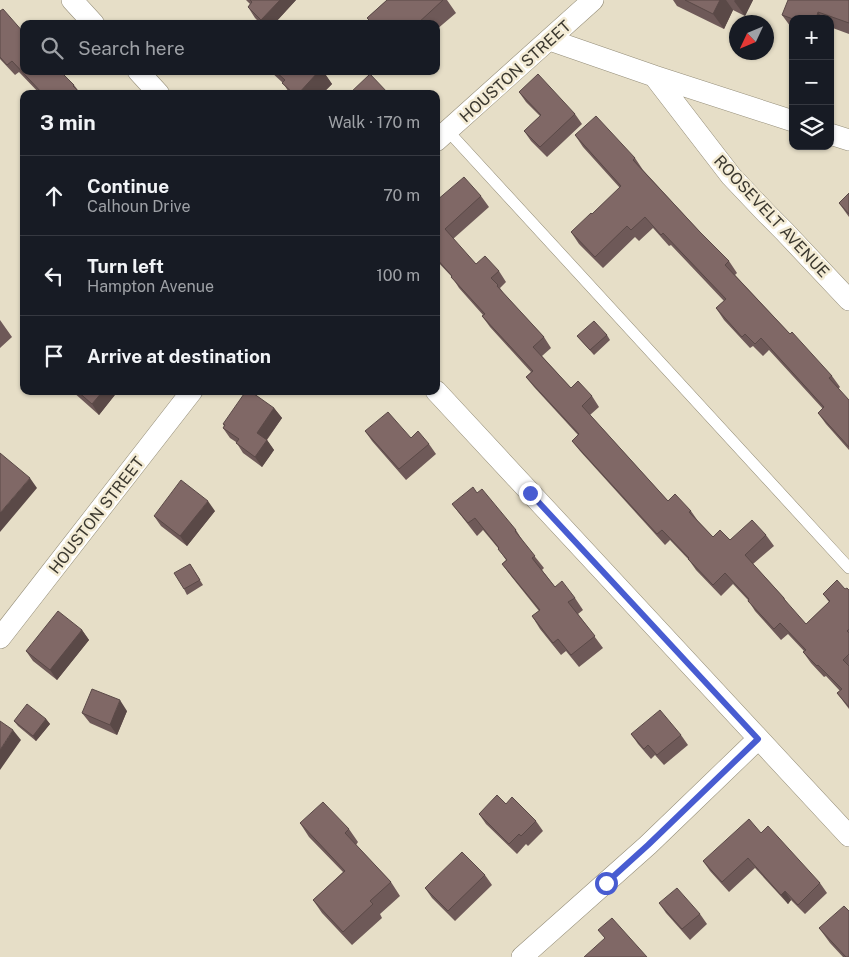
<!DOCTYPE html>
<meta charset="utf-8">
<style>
:root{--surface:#171b24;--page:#242831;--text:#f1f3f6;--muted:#9ea1a6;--line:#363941}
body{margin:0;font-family:"Public Sans",sans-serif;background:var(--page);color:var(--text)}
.controls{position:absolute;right:15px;top:15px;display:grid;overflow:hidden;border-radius:10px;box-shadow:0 1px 4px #0004}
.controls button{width:45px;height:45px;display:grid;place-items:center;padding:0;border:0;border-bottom:1px solid var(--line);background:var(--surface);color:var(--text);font:25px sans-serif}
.compass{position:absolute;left:729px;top:15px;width:45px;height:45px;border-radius:50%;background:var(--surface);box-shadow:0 1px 4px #0004;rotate:226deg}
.stop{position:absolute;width:15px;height:15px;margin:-11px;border:4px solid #485cd1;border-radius:50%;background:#fff}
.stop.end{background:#485cd1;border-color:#fff;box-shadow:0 1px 5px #0008}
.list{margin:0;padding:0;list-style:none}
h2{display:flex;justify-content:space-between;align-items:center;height:65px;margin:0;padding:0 20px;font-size:21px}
h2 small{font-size:16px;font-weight:400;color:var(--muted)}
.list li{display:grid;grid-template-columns:32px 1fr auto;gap:15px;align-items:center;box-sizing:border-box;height:80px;padding:0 20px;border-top:1px solid var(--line)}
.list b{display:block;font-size:19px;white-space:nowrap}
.list p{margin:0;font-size:16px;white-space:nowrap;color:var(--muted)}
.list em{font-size:16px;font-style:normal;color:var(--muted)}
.icon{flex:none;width:28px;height:28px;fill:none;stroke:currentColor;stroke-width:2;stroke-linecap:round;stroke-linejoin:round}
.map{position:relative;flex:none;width:849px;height:957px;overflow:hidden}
.search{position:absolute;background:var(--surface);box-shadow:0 1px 4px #0004;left:20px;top:20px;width:420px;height:55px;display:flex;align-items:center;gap:12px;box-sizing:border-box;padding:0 18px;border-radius:10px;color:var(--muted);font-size:19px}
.panel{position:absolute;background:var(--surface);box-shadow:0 1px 4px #0004;left:20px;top:90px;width:420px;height:305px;border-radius:10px}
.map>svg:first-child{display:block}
</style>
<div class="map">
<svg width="849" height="957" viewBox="0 0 849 957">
<rect width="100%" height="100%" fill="#e6dec7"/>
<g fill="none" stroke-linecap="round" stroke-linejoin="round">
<defs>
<path id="service" d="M448,131L849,568"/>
<path id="minor" d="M72,0L94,24
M550,40L654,76L731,176L766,213L784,231L849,300
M138,71L159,94
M654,76L793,121
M830,134L849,140
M436,141L593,0
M436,391L849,836
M0,638L192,391
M522,957L648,845L758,739"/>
</defs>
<!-- service casing -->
<use href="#service" stroke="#948d78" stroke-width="12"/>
<!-- minor casing -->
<use href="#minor" stroke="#948d78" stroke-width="22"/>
<!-- service -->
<use href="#service" stroke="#fff" stroke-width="11"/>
<!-- minor -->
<use href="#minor" stroke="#fff" stroke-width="21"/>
</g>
<!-- wall -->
<path fill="#6e5958" d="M246,0H296L274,24H261L255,18L248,7L250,4Z
M387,0H447L456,13L436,30V24H372L367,18Z
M673,0H753L745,16L733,10L724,29L677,6Z
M849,0V34L830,27V19H793V30L782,15Z
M0,11L24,71L74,85L81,94H40L19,72L15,75L0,59Z
M270,71H323L332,84L322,94H290L283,83Z
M519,92L575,114L582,124L547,157L531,141L524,131L540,116L526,102Z
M575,135L635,158L643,170L700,232L729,261L737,273L735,275L790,334L832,376L840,387L838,389L849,400V450L826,424L818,413L823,409L769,350L763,356L753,346L750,348L724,320L716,308L724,301L671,245L669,246L653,228L639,241L635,237L603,268L579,244L571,232L592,214L620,188L583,147Z
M849,193V217L839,203Z
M481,196L489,207L453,239L476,264L499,271L506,282L500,288L504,294L544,337L551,348L542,356L571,388L592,396L599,407L590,415L668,501L691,511L698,521L713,537L730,540L766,535L774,546L753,564L784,598L790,607L806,624L829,602L823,594L845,589L849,590V709L837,693L840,691L826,676L824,677L811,663L803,652L804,651L788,634L781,640L755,611L748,600L733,584L721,596L696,570L689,560L670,540L665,545L580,451L572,441L578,435L534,387L526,377L531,372L490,327L482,316L483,315L459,288L452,277L436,260V201Z
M0,320L12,337L0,348Z
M607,335L610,340L594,355L577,336Z
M72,391H118L99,415Z
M274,408L282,418L267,440L274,450L262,467L243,453L236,442L230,438L223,428L224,426L223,424Z
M365,431L429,444L436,454L406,480L372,441Z
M477,493L516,530L524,543L544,568L542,570L555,587L575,598L583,610L578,614L603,648L579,667L566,651L561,655L540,629L532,616L539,611L511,576L502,564L506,560L498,548L483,530L477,536L452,504Z
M215,511L187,546L161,526L154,516Z
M190,564L203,585L187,595L184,589Z
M82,630L89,640L57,680L33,661L26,651Z
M127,711L117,735L90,723L82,713Z
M46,719L50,724L36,741L18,726L14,721Z
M631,734L681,735L688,745L664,765L655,755L651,759L638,744Z
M506,804L536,821L543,831L528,846L526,844L517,854L486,824L479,814Z
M300,823L349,829L358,842L356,845L391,882L400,896L380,914L382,918L352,945L322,913L313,900L343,872L309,837Z
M761,833L820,883L827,893L805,914L791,900L788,904L755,868L729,892L710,871L703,861Z
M485,875L492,885L455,921L432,898L425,888Z
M659,903L700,914L707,924L690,940L666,913Z
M819,928L849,957H843L830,943Z"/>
<!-- shaded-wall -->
<path fill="#5a4947" d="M280,0H296L274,24H264L261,20Z
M720,0H726L733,10L724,29L713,14Z
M735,0H753L745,16L734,1Z
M818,12L823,19H816Z
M319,71H323L332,84L322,94H298Z
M103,391H118L99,415L92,404Z
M274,408L282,418L264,443L257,433Z
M267,440L274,450L262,467L255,457Z
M30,478L37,488L0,532V513Z
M208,501L215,511L187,546L180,536Z
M82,630L89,640L57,680L50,670Z
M120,700L127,711L117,735L110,725Z
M46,719L50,724L36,741L33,736Z
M13,730L21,740L0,770V750Z
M785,891L791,900L788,904L781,895Z"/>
<!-- building -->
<path fill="#806866" stroke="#5a4947" d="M250,0H280L261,20L248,7L252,2Z
M387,0H443L417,24H373L367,18Z
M685,0H720L713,14Z
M788,0H849V23L818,12L816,19H807L804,18V19H793L782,15Z
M3,9L24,33V71H60L74,85L73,86L81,94H43L12,61L7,65L0,57V11Z
M275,71H319L298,94H294L282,83L285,80Z
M370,74L388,93L387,94H349Z
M538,74L575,114L540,147L524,131L541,115L519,92Z
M596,116L635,158L633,160L700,232L729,261L725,265L790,334L792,332L832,376L829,378L849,400V447L818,413L824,407L761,338L755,344L745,334L742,337L716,308L726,299L663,233L661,235L645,217L631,230L627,226L595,257L571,232L591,213L592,214L621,186L575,135Z
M464,177L481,196L445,229L476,264L485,256L499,271L491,278L498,285L497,286L544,337L533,347L571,388L578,381L592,396L582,406L668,501L675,494L691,511L689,512L713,537L720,530L730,540L752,520L766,535L745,555L784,598V599L806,624L830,601L823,594L837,580L845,589L847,588L849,590V629L847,631L849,633V654L843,660L849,666V707L837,693L842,689L818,665L817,666L803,652L806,650L780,623L774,629L748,601L749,599L725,573L713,585L688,559L689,558L662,530L657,534L572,441L579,434L526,377L533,371L482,316L485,314L451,277L452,276L436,258V201Z
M849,193V214L839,203Z
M594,321L607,335L590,350L577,336Z
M77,391H103L92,404Z
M246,391H250L274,408L257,433L267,440L255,457L236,443L239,439L223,428L225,425L223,424Z
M388,412L411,438L418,431L429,444L399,469L365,431Z
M0,453L30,478L0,513Z
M181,480L208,501L180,536L154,516Z
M473,487L477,493L482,489L516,530L515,531L535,556L532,558L555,587L562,581L575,598L568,602L595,636L571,655L558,639L553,643L532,616L540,610L502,564L507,560L498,549L499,548L475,518L468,523L452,504Z
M190,564L200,580L184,589L174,573Z
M58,611L82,630L50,670L26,651Z
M92,689L120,700L110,725L82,713Z
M27,704L46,719L33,736L14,721Z
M660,710L681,735L657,755L648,745L644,749L631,734Z
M0,721L13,730L0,750Z
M497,795L506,804L512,797L536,821L521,836L519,834L509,844L479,814Z
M323,802L349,829L345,833L391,882L370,901L373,904L343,932L313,900L345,871L300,823Z
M749,819L761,833L768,826L820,883L798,905L785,891L781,895L748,858L722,882L703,861Z
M462,852L485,875L448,911L425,888Z
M677,888L700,914L682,929L659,903Z
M844,906L849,911V957H846L819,928Z
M612,918L647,957H584L605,938L598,930Z"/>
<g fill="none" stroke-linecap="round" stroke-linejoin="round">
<!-- route -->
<path stroke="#485cd1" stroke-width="6" d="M530,493L758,739L648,845L606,883"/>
</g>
<g text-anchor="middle" stroke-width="5" stroke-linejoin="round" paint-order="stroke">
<!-- street labels -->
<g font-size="16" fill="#3b382f" stroke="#f3ebd4">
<text transform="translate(515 71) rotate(-42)" y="6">HOUSTON STREET</text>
<text transform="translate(772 216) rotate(47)" y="6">ROOSEVELT AVENUE</text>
<text transform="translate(96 515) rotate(-52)" y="6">HOUSTON STREET</text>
</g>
</g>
</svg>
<div class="controls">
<button>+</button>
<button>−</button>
<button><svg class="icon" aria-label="layers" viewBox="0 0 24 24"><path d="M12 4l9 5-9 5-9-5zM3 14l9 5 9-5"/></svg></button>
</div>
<svg class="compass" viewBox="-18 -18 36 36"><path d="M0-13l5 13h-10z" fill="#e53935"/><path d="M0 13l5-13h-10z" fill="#9ea1a6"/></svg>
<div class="stop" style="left:606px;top:883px"></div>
<div class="stop end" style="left:530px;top:493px"></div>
<div class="search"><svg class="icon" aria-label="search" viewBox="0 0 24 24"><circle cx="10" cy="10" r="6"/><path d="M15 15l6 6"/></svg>Search here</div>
<section class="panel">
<h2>3 min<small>Walk · 170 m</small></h2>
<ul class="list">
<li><svg class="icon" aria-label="ahead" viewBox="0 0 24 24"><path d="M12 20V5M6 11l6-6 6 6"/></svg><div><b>Continue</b><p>Calhoun Drive</p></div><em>70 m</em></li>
<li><svg class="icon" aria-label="left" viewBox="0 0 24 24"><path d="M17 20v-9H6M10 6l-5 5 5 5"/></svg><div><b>Turn left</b><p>Hampton Avenue</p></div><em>100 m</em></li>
<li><svg class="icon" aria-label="arrive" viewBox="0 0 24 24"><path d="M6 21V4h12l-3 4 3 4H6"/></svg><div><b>Arrive at destination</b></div></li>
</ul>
</section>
</div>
